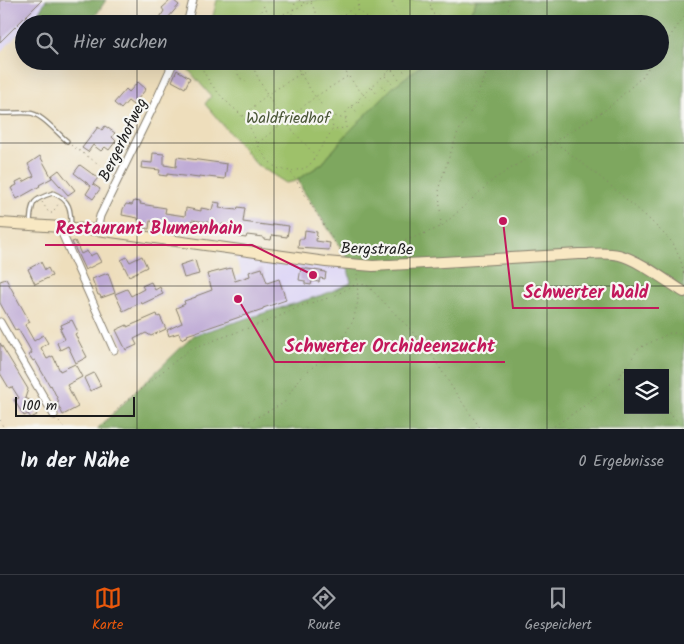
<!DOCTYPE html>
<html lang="de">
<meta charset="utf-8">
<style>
:root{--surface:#171b24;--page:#242831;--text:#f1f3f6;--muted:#9ea1a6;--line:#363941;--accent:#ea580c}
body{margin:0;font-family:Kalam,sans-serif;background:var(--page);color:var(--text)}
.controls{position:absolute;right:15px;bottom:15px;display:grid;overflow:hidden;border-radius:0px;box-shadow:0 5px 20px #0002}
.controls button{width:45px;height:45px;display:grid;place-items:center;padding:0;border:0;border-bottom:1px solid var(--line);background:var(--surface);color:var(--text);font:25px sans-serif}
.scale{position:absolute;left:15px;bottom:12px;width:120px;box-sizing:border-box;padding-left:5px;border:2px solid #1c1c1c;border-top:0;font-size:14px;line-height:18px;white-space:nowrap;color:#1c1c1c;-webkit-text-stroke:4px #f6f6f2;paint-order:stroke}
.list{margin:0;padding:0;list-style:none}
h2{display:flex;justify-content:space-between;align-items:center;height:65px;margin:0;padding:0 20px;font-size:21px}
h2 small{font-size:16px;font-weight:400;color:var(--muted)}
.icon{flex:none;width:28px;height:28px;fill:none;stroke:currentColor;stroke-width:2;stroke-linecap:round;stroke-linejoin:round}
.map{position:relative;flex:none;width:684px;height:429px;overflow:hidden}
.search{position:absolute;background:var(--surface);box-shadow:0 5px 20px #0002;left:15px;right:15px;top:15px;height:55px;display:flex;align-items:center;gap:12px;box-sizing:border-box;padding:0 18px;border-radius:28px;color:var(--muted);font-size:19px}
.sheet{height:145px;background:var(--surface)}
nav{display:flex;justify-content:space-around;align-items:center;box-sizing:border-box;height:70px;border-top:1px solid var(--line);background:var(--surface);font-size:14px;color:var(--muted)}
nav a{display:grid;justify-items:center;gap:2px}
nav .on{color:var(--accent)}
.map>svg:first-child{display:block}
</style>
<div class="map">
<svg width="684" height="429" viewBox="0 0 684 429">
<rect width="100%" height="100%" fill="#f6f6f2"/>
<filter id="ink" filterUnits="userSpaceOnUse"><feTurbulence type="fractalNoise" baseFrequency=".02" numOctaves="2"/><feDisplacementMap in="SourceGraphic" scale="10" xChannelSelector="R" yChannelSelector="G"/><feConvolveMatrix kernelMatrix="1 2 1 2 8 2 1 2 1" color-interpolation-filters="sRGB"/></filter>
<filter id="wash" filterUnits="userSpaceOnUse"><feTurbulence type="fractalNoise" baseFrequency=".0096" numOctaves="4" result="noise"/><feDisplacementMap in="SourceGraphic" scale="20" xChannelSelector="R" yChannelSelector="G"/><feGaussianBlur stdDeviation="1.12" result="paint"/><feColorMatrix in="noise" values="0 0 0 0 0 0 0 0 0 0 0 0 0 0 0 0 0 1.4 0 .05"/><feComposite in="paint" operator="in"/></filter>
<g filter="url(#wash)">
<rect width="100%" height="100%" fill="#eedebc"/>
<!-- built -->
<path fill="#ddd5f6" d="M0,0H46L40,11L28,24H24V28L0,53Z
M234,254L348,268L351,283L325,294L194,335L182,300L236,282L235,277L242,274Z"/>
<!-- green -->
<path fill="#9ec16a" stroke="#5d6e43" d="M217,0H477L464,24H211Z
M189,61H423L419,67L346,135L322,164L296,181L286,183L256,164L205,104L211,96L187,68Z"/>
<!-- forest -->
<path fill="#7ea75e" stroke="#4d623d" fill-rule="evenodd" d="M46,0H106L90,24H49L40,11Z
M477,0H684V429H97L194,335L325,294L351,283L348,268L347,257L302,189L298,179L322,164L346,135L393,87L419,67L423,61H660V24H464ZM628,373H665V410H628Z"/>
<g id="blocks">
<!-- building -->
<path fill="#bfabd6" d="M0,0H42L0,42Z
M171,0H173L179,5L168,18L176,24H156L164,11L162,8Z
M177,70L190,78L185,88L172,81Z
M138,82L146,89L133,105L128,101L121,109L114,103L126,89L129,92Z
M105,126L115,133L112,137L116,141L109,150L105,147L101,151L93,145L88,152L82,148L98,127L102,130Z
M153,153L164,154V165L176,167L177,157L227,164L225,179L199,176V178L167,174V176L159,175L160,170L141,168L142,162L152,163Z
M40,156L52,178L39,185L40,186L17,199L11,188L17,185L16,182L22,179L23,182L34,176L28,164Z
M80,165L98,178L93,184L100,189L93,199L86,194L91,186L74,173Z
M59,170L75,190L68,195L51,176Z
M134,201L141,202L140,204L166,208L165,213L185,216L186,208L201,211V208L212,210L214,202L220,203L219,208L237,210L238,207L245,208L243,222L273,226V224L289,226L287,237L272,235L271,240L263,239V237L247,235L246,238L239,237L240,227L222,224L220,232L213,230L214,223L192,220L191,228L175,226L174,233L167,232L168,224L150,221L149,229L141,228L142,221H138V218L122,215L123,209L126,204L132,205Z
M305,230L317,232L316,241L330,243L329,250L298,248L299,239H304Z
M75,241L81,254L87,251L90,256L96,253L101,262L85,270L72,242Z
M142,256L147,267L129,276L121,260L127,257L130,262Z
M195,260L199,274L184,278L180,265Z
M41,262L45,270L48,268L52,276L35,284L28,269Z
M231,268L235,281L250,276L249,272L262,268L267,283L279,279L286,300L263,308V309L187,335L188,336L181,339L179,333L169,336L167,330L182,323L176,308L185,304L184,301L196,297V296L212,290L207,274Z
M301,268L326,272L325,279L320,278L319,282L312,281L311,285L305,284V281L299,280Z
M108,273L115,293L101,298L100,295H98L92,279Z
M6,279L30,322L25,325L34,341L43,335L48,343L41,348L47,359L53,356L60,371L75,364L82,377L67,385L78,407L63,415L57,403L59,402L51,385L50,386L35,360L33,361L29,355L32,353L27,344L18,329L15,330L0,303V281Z
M151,282L155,290L160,287L163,294L142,304L141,302L123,311L115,294L127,289L131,296L144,289L142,286Z
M157,314L158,317L160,316L166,329L151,336L146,333L134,339L137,345L126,350L116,330L127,325V327Z
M72,320L78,332L75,334L87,357L76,363L68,346L60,350L57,343L65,339L60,329L62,328L61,325Z
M0,343L28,389L25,398L30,400L29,402L33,409H36L35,412L37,415L31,418L28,414L24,416L14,400L19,398L12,387L9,388L0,373Z
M94,373L101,386L90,391L84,378Z"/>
</g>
</g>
<g filter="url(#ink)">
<use href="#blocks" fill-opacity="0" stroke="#857d6c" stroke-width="1"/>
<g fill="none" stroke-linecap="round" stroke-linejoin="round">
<defs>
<path id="lane" d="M0,113C9,114 19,112 29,113C41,113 57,133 67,141
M30,223C32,202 31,200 53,193C70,200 71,209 71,227"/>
<path id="street" d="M187,24L193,0
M61,227V231L114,350
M97,230L100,216L157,99L174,61
M0,322L54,415"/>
<path id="secondary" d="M0,223L61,227L97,230L326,262L373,266L579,254C592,254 606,252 619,255C639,260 666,281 684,292"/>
</defs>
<!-- lane casing -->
<use href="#lane" stroke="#857d6c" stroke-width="5.5"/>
<!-- street casing -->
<use href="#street" stroke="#857d6c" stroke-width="9"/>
<!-- secondary casing -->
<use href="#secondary" stroke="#857d6c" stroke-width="12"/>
<!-- path -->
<path stroke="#857d6c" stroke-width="1" stroke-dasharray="1 4" stroke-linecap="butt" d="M299,0L306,4
M358,0C359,5 358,8 359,12L365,15L369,24
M389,0L392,3L396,0
M432,0L430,7L433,14L453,20L451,24
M311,3L322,24
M392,3L397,15L403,24
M196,21L219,22L227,24
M253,24L264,6L275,24
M261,24L315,0
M289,24L296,0
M327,24L359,5
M350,24L351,18L358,9
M505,24L508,15L509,0
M660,50L684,17
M199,61C206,80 216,91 230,105C236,110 242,115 246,121C255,135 259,153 272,164C277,169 283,170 290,171L343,255
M231,61L240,78L247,82
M294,61C302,77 317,103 331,114C335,117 341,118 346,119
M250,62L267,95L285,122L315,155
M396,64L406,73
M235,68L252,61
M392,70L399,79
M385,76L392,84
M349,77L361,92L372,102
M378,82L385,90
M372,88L377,94
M358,101L364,107
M352,107L357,112
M243,116L267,95L300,74L324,61
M331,116L333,129
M258,143L315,97L348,76L340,61
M556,143L599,176L647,217L673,243L681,261L684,275
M71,145L113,174
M292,171L302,169L309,166L333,129L346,128V112L368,90L391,69L396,64L393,61
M42,202L49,213H52L59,203
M441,226L439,187L457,134L474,106L480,88L492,61
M368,255L441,227L494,179L608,108L642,77L653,61
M619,377L628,380
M665,409L684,428
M0,420L4,429
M59,422L65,429
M102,429L120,406L190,349L276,318L300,306L332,297L356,284L367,285L410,329L433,357L457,395L481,429
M237,429L238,427L284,403L300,377L336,349L353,321L358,301L357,274
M550,429L584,406L619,377L639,348L670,333H684"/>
<!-- lane -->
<use href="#lane" stroke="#fff" stroke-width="3"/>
<!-- street -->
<use href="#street" stroke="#fff" stroke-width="7"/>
<!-- secondary -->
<use href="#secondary" stroke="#f8e8c3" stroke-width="10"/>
</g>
</g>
<!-- grid -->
<path fill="none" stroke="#1c1c1c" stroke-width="1" stroke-opacity="0.55" d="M137,0V24M274,0V24M410,0V24M547,0V24M137,61V429M274,61V429M410,61V429M547,61V429M0,143H684M0,286H684"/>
<g text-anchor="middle" stroke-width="4.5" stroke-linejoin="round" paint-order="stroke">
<!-- park labels -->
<g font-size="16" fill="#4a5637" stroke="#f6f6f2">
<text x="288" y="123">Waldfriedhof</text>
</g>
<!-- street labels -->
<g font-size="16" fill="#1c1c1c" stroke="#f6f6f2">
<text transform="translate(122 139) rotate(-64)" y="6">Bergerhofweg</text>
<text transform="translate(377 248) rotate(1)" y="6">Bergstraße</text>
</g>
</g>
<!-- callouts -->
<path fill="none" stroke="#c2185b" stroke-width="2" d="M313 275L252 245H45M503 221L513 308H659M238 299L275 362H505"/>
<g fill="#c2185b" stroke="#f6f6f2" stroke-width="2">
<circle cx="313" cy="275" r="5"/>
<circle cx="503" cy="221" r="5"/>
<circle cx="238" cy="299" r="5"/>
</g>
<g font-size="18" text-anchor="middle" font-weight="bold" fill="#c2185b" stroke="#f6f6f2" stroke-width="4.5" stroke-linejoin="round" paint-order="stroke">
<text x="149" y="234">Restaurant Blumenhain</text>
<text x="586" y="298">Schwerter Wald</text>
<text x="390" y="352">Schwerter Orchideenzucht</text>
</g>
</svg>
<div class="controls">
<button><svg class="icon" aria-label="layers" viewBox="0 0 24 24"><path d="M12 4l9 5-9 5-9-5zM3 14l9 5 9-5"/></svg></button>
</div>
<div class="scale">100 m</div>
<div class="search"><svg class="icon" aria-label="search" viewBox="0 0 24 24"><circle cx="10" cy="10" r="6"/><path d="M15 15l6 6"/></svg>Hier suchen</div>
</div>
<section class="sheet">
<h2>In der Nähe<small>0 Ergebnisse</small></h2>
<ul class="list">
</ul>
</section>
<nav>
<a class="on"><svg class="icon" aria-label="map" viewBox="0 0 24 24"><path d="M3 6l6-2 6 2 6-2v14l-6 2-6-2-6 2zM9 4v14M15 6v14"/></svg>Karte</a>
<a><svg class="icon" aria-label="directions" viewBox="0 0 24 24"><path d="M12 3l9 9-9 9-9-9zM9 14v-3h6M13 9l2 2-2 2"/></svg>Route</a>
<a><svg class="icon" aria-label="saved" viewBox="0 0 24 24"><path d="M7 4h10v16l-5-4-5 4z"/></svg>Gespeichert</a>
</nav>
